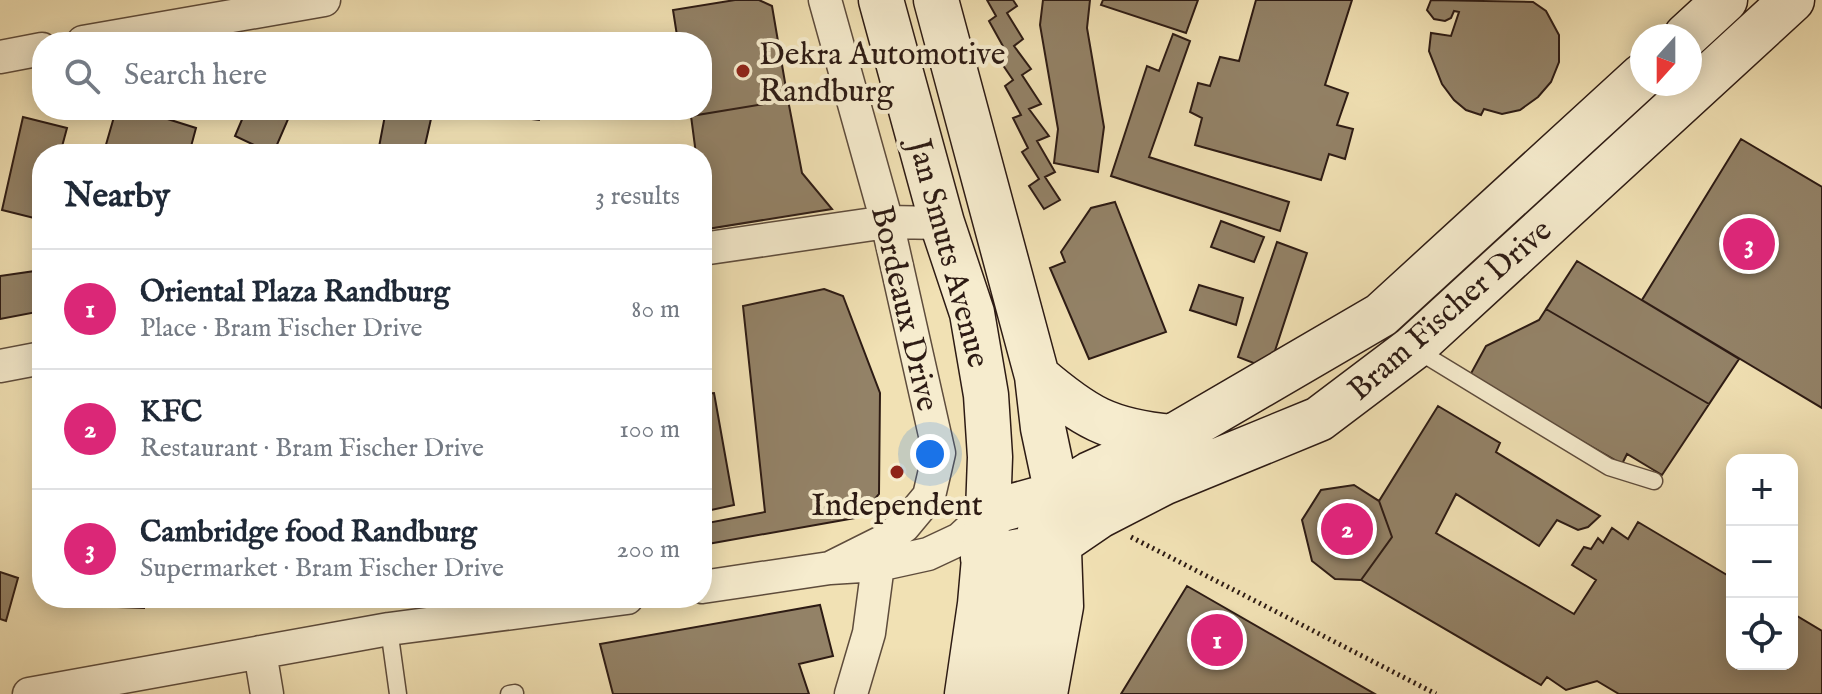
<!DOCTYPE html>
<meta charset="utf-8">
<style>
:root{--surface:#fff;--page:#f6f6f7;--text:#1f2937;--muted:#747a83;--line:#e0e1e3;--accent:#db2777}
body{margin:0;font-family:"IM FELL English",serif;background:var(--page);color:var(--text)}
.controls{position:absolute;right:24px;bottom:24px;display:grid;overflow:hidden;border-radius:16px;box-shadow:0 4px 20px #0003}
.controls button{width:72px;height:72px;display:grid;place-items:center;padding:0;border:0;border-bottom:2px solid var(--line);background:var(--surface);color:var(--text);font:40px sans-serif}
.compass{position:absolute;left:1630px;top:24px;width:72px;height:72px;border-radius:50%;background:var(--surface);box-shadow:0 4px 20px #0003;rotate:201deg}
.you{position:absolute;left:930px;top:454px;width:28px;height:28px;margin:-20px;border:6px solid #fff;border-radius:50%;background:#1a73e8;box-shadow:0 0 0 12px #1a73e833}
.badge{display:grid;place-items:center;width:52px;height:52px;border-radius:50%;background:var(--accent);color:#fff;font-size:26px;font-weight:700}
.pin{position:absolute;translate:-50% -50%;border:4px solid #fff;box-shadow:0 2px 8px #0006}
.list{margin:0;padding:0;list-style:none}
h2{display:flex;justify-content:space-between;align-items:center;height:104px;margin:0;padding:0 32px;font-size:34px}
h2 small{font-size:26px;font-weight:400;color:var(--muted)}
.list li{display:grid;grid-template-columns:52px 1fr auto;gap:24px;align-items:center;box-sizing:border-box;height:120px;padding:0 32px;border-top:2px solid var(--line)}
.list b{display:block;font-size:30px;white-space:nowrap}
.list p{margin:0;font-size:26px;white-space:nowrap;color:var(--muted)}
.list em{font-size:26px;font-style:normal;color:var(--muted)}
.icon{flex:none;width:44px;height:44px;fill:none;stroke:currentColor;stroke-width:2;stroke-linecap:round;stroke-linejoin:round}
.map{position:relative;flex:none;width:1822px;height:694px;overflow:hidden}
.search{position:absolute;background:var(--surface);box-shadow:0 4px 20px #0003;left:32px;top:32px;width:680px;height:88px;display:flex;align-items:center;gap:20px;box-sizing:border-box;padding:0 28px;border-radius:32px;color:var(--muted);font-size:30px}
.panel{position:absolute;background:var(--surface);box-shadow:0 4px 20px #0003;left:32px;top:144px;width:680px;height:464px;border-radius:32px}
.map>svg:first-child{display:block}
</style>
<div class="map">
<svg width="1822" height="694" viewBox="0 0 1822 694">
<rect width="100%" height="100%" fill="#f1e1b4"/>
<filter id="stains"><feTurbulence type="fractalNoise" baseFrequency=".0025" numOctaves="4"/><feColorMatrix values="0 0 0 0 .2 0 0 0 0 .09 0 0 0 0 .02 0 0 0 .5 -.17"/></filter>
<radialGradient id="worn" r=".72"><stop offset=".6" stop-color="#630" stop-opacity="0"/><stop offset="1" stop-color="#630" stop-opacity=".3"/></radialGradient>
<!-- building -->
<path fill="#938267" stroke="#2d1b14" stroke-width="2" d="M735,0H759L772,6L788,100L691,116L690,110H702V42H678L673,10Z
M987,0H1013L1017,6L1007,13L1023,39L1014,46L1031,69L1022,75L1041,104L1029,109L1049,136L1037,141L1055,172L1045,177L1060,200L1044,209L1029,186L1039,179L1022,152L1028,148L1013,118L1021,115L1005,86L1013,80L996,55L1004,48L989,21L996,16Z
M1043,0H1090L1087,28L1104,127L1098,172L1054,163L1058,129L1040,25Z
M1103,0H1198L1186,33L1101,5Z
M1256,0H1352L1325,85L1348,93L1337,125L1353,129L1345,159L1329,154L1321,180L1195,145L1202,118L1190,112L1198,83L1210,86L1220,57L1239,61Z
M1431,0L1533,2L1546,11L1559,35V62L1551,82L1538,97L1520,110L1502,114L1484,109L1481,115L1466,110L1454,100L1442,84L1429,51L1431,33L1451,36L1459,12L1454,11L1451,18L1445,21L1434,19L1427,10Z
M1173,34L1190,41L1149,157L1289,202L1280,231L1111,176L1147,66L1159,71Z
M788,100L802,173L832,209L707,229L702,196V154H696L691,116Z
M116,110H139L196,128L189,154H169L149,148L147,154H122L105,148Z
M246,110H292L273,154L235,136Z
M386,110H433L423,154L379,147Z
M500,110H541L539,120L499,115Z
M23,117L67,128L60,154H42V220L2,210Z
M1741,139L1822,187V408L1642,300Z
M1115,202L1166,332L1089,359L1050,268L1065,262L1061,252L1091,208Z
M1221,221L1264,237L1254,262L1211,247Z
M1277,242L1307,253L1269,369L1238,357Z
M1577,261L1739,359L1662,475L1627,454L1622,464L1469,377L1486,346L1539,320Z
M1577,261L1739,359L1709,404L1546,309Z
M42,270V311L0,319V276Z
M1199,285L1243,298L1236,325L1190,310Z
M824,289L843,296L880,393L879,494L865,511L855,518L702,545V524L765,512L743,306Z
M714,393L734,505L702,512V394Z
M1438,406L1500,443L1496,452L1600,516L1588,527L1578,530L1557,520L1539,546L1456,494L1436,533L1574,614L1596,580L1572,565L1584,547L1591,549L1598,538L1603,543L1612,528L1628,539L1638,522L1732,578V664H1792V613L1822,631V694H1619L1597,681L1566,690L1547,677L1541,685L1361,580L1335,579L1312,561L1302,520L1321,490L1354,485L1379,501Z
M1354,485L1379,501L1392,537L1361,580L1335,579L1312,561L1302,520L1321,490Z
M0,572L18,578L6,621L0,619Z
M1187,586L1375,694H1121Z
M118,598H144V608L118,607Z
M820,605L833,656L799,664L809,694H613L600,644Z"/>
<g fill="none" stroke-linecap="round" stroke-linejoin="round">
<defs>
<path id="service" d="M1415,349L1609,467L1654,481
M389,629L398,694
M509,694L515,693"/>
<path id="minor" d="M825,0L887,222L939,453L929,496L904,526L882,542L830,568
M83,42L324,0
M0,57L42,49
M702,249L887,222L942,223
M0,366L42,358
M702,587L830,568L878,565L928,554L960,539L988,513
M260,652L267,694
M29,694L389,629L627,598
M851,694L869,633L878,565"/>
<path id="secondary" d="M881,0L942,223L972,313L986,395L990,457L988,513L980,604L967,694
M936,0L1037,376L1043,428L1057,494L1061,606L1045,694
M1686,36L1725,0
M1037,376C1085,417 1108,431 1172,437
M988,513L1057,494L1090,474L1172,437L1381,315L1642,76
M983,558L1058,544L1099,516L1163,483L1319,419L1413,348L1792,0
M1007,694L1026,569L1043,525"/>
</defs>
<!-- service casing -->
<use href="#service" stroke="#5e4c3c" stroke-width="19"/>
<!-- minor casing -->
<use href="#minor" stroke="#5e4c3c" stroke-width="35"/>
<!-- secondary casing -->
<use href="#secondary" stroke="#2d1b14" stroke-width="47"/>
<!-- path -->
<path stroke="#2d1b14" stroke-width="5" stroke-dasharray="2 4" stroke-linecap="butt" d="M1131,537L1436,694"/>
<!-- service -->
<use href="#service" stroke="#f6ecce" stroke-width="16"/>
<!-- minor -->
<use href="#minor" stroke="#f6ecce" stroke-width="32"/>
<!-- secondary -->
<use href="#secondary" stroke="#f6ecce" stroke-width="44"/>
</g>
<!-- markers -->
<g fill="#8f2418" stroke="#f6ecce" stroke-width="3">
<circle cx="743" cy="71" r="8"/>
<circle cx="897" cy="472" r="8"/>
</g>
<g text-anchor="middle" stroke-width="8" stroke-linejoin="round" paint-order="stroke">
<!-- poi labels -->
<g font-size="32" fill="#2d1b14" stroke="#f6ecce" text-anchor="start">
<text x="759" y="64">Dekra Automotive<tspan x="759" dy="37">Randburg</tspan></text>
<text x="897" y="515" text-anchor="middle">Independent</text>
</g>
<!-- street labels -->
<g font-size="32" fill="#2d1b14" stroke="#f6ecce">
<text transform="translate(950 253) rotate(75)" y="11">Jan Smuts Avenue</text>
<text transform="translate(906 308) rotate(77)" y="11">Bordeaux Drive</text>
<text transform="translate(1449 309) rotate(-41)" y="11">Bram Fischer Drive</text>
</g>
</g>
<rect width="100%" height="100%" filter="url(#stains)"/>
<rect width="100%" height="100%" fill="url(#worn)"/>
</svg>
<div class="controls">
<button>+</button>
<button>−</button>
<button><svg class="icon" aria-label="locate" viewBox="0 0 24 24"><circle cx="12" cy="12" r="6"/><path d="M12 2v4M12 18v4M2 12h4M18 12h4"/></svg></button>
</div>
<svg class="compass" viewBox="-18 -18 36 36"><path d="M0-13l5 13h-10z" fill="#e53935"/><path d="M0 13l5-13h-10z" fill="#747a83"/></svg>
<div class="you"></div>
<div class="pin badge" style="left:1217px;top:640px">1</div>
<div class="pin badge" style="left:1347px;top:529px">2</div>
<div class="pin badge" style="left:1749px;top:244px">3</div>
<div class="search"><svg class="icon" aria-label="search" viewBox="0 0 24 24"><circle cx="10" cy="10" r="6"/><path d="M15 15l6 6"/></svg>Search here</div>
<section class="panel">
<h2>Nearby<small>3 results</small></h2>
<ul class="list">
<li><span class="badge">1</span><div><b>Oriental Plaza Randburg</b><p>Place · Bram Fischer Drive</p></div><em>80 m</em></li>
<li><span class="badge">2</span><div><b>KFC</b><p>Restaurant · Bram Fischer Drive</p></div><em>100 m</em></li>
<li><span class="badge">3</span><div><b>Cambridge food Randburg</b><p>Supermarket · Bram Fischer Drive</p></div><em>200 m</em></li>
</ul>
</section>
</div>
